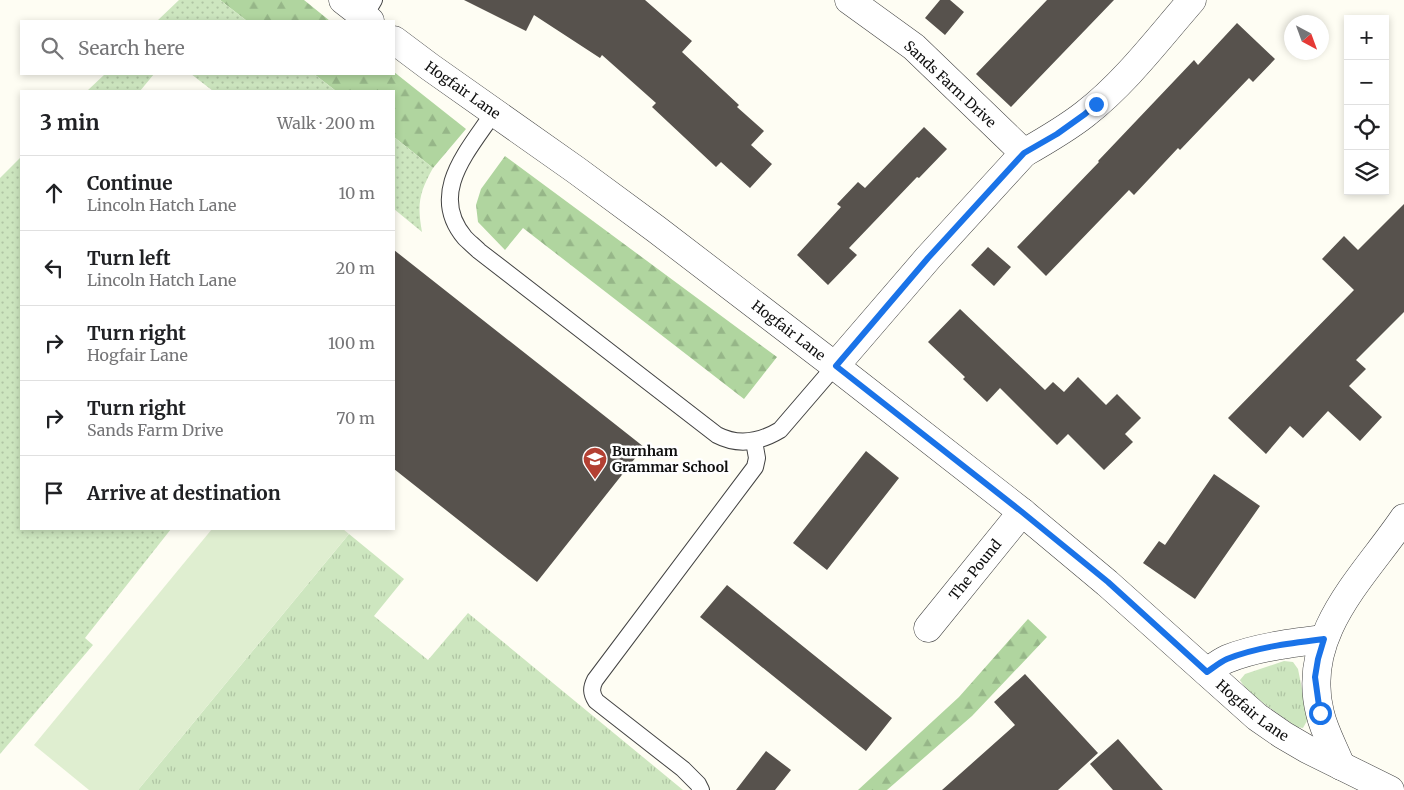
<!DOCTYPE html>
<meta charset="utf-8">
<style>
:root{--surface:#fff;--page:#f2f2f2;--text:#202124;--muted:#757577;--line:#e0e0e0}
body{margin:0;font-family:Merriweather,serif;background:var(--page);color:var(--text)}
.controls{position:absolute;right:15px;top:15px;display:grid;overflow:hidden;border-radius:0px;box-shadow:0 2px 8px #0003}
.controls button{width:45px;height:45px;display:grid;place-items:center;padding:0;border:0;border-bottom:1px solid var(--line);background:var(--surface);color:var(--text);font:25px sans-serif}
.compass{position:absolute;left:1284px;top:15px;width:45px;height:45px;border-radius:50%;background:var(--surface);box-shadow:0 2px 8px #0003;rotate:139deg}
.stop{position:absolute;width:15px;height:15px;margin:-11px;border:4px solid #1a73e8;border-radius:50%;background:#fff}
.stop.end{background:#1a73e8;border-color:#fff;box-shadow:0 1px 5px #0008}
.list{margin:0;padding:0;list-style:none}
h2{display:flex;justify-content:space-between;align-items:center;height:65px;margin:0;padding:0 20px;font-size:21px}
h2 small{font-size:16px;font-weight:400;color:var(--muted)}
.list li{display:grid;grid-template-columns:32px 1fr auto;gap:15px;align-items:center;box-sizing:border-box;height:75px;padding:0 20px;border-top:1px solid var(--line)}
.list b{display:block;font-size:19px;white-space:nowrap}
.list p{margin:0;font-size:16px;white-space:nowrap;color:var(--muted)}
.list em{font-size:16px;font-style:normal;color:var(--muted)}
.icon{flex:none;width:28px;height:28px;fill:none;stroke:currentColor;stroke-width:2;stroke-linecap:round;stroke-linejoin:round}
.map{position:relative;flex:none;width:1404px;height:790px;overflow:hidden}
.search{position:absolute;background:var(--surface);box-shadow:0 2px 8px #0003;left:20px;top:20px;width:375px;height:55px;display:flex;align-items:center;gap:12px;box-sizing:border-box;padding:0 18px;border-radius:0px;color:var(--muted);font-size:19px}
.panel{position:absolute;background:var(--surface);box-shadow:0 2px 8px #0003;left:20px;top:90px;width:375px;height:440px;border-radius:0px}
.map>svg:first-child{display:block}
</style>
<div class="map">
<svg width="1404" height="790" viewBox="0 0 1404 790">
<defs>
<pattern id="grass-tufts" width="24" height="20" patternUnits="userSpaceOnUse" patternTransform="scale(1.25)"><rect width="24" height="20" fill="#cde6bf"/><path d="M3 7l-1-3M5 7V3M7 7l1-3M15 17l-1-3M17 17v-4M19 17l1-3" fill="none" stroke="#afc4a3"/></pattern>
<pattern id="forest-firs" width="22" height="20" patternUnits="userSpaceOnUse" patternTransform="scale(1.25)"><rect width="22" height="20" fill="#b0d59f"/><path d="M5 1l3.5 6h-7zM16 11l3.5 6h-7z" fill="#96b688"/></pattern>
<pattern id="park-dots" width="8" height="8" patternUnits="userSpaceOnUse" patternTransform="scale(1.25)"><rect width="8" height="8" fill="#cde6bf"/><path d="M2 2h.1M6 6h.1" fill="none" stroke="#afc4a3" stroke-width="1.8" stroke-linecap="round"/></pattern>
</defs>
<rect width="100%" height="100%" fill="#fefdf3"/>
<!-- grass -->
<path fill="url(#grass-tufts)" d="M349,534L404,579L374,616L428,660L468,613L683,790H138Z
M1284,661L1293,662L1298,669L1308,719L1303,728L1297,727C1283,717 1247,694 1240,680L1245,674Z"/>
<!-- forest -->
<path fill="url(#forest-firs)" d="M220,0H304L330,21H247Z
M394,72L466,129L433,168L394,137V91H336L314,74H394Z
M505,156L777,357L744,399L523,228L505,250L478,222L476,205L481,189Z
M1028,619L1047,637L972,716L887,790H858L959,697Z"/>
<!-- park -->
<path fill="url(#park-dots)" d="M179,0H220L247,21H157Z
M105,74H154L140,91H87Z
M191,74H314L336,91H213Z
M394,137L433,168C419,193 417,204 422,232L394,209Z
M21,157V529H171L85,638L93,645L0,754V178Z"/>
<!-- pitch -->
<path fill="#dfeed0" d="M212,529H343L349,534L138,790H89L34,745Z"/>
<!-- building -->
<path fill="#57524d" d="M464,0H645L692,41L682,52L739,105L737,107L764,131L751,145L772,164L750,188L721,162L716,167L652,107L656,103L602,55L600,58L534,15L526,31Z
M940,0H950L964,12L945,35L925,18Z
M1047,0H1114L1011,107L976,74Z
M1237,23L1275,59L1253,82L1249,78L1180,150L1178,148L1134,195L1129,190L1046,276L1017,247L1099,162L1098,161L1194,60L1198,65Z
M924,127L947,149L919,178L917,177L849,248L857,255L828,285L797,255L841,207L837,204L858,182L865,188Z
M1404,204V312L1356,360L1366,369L1349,386L1382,417L1360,441L1328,411L1303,438L1290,426L1266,454L1228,418L1354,290L1322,259L1344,236L1358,250Z
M988,247L1011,267L994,286L971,265Z
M394,250L644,447L537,582L394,469Z
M960,309L1045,390L1053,382L1064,392L1078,377L1106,405L1117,394L1141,418L1125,434L1133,442L1104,470L1068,434L1057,445L1000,388L987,402L963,379L965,377L928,342Z
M866,451L899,478L827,570L793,543Z
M1214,474L1260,506L1195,599L1143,563L1159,541L1165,545Z
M727,585L892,718L866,751L700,617Z
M1025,674L1098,753L1058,790H942L1015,725L994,702Z
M1118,739L1163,790H1113L1090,764Z
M766,751L791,770L775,790H736Z"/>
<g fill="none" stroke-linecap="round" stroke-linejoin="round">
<defs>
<path id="service" d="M364,17L374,0
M494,112C469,150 427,193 465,238C469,242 475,247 479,251L717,435C738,446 760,442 780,430L835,366
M701,790L698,784L683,769L596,701C591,693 591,688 595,680L755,467L757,458L754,441"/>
<g id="minor">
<path d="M1024,153C1045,141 1066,129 1085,114C1126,82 1158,39 1192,0"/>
<path d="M835,366L928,258L1024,153L914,47L849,0"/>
<path id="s1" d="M928,628L1022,512"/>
<path d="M1207,672C1213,668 1220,662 1227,659C1257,647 1292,643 1324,639"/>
<path d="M1341,766C1334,748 1324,731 1320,713C1300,634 1364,577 1404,518"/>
</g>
<g id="tertiary">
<path d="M343,0L370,21"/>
<path id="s2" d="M394,40L430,67L576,170L656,229L835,366L1022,512L1107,583L1257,717L1283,735L1307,749L1390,790"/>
</g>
</defs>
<!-- service casing -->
<use href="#service" stroke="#424242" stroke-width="18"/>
<!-- minor casing -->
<use href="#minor" stroke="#424242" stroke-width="29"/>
<!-- tertiary casing -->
<use href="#tertiary" stroke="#424242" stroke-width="29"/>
<!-- service -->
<use href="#service" stroke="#fff" stroke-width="16"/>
<!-- minor -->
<use href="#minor" stroke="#fff" stroke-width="28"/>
<!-- tertiary -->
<use href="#tertiary" stroke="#fff" stroke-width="28"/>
</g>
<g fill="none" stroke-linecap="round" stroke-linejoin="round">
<!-- route -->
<path stroke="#1a73e8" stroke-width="6" d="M1096,104L1085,114L1057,134L1024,153L928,258L836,366L1022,512L1108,582L1207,672C1213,668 1220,662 1227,659C1257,647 1292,643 1324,639L1318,659L1315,677L1320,713"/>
</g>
<!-- icons -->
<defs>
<symbol id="school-pin" viewBox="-11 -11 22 30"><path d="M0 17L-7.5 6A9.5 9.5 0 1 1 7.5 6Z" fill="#b34033" stroke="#fff"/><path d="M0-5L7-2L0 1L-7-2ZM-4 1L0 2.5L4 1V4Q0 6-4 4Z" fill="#fff"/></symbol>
</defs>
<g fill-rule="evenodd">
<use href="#school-pin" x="581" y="445" width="28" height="38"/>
</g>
<g text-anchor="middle" stroke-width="5" stroke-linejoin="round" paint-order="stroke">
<!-- street labels -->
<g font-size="14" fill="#0f0f0f" stroke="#fff">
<text transform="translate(950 84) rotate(43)" y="5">Sands Farm Drive</text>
<text dy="5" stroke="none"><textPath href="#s2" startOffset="85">Hogfair Lane</textPath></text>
<text dy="5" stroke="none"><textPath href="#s2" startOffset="490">Hogfair Lane</textPath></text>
<text dy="5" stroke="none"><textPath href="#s1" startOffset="75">The Pound</textPath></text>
<text dy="5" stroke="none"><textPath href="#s2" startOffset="1090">Hogfair Lane</textPath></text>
</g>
<!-- poi labels -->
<g font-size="14" font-weight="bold" fill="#0f0f0f" stroke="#fff" text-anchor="start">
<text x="612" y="456">Burnham<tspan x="612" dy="16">Grammar School</tspan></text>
</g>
</g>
</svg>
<div class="controls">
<button>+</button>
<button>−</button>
<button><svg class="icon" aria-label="locate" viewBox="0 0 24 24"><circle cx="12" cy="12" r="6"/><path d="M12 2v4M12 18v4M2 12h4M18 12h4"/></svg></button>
<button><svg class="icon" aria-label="layers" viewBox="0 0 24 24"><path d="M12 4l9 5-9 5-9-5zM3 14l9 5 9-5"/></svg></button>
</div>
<svg class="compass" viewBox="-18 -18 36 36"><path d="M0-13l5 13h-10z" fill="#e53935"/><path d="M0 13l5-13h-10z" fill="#757577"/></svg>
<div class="stop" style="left:1320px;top:713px"></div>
<div class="stop end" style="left:1096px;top:104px"></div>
<div class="search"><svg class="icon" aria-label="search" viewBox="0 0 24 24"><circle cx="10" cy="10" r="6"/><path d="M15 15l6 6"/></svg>Search here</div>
<section class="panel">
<h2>3 min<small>Walk · 200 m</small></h2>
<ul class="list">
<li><svg class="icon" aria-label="ahead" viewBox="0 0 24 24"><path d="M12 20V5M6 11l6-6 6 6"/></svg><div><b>Continue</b><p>Lincoln Hatch Lane</p></div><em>10 m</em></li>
<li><svg class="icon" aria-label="left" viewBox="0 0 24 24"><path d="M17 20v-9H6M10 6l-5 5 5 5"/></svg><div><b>Turn left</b><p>Lincoln Hatch Lane</p></div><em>20 m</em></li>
<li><svg class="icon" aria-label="right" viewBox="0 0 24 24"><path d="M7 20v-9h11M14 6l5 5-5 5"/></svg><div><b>Turn right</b><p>Hogfair Lane</p></div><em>100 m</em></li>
<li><svg class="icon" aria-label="right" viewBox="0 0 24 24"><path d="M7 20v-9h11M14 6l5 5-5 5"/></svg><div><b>Turn right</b><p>Sands Farm Drive</p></div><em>70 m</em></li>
<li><svg class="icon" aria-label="arrive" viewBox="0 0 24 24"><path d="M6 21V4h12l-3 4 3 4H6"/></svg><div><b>Arrive at destination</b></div></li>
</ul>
</section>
</div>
